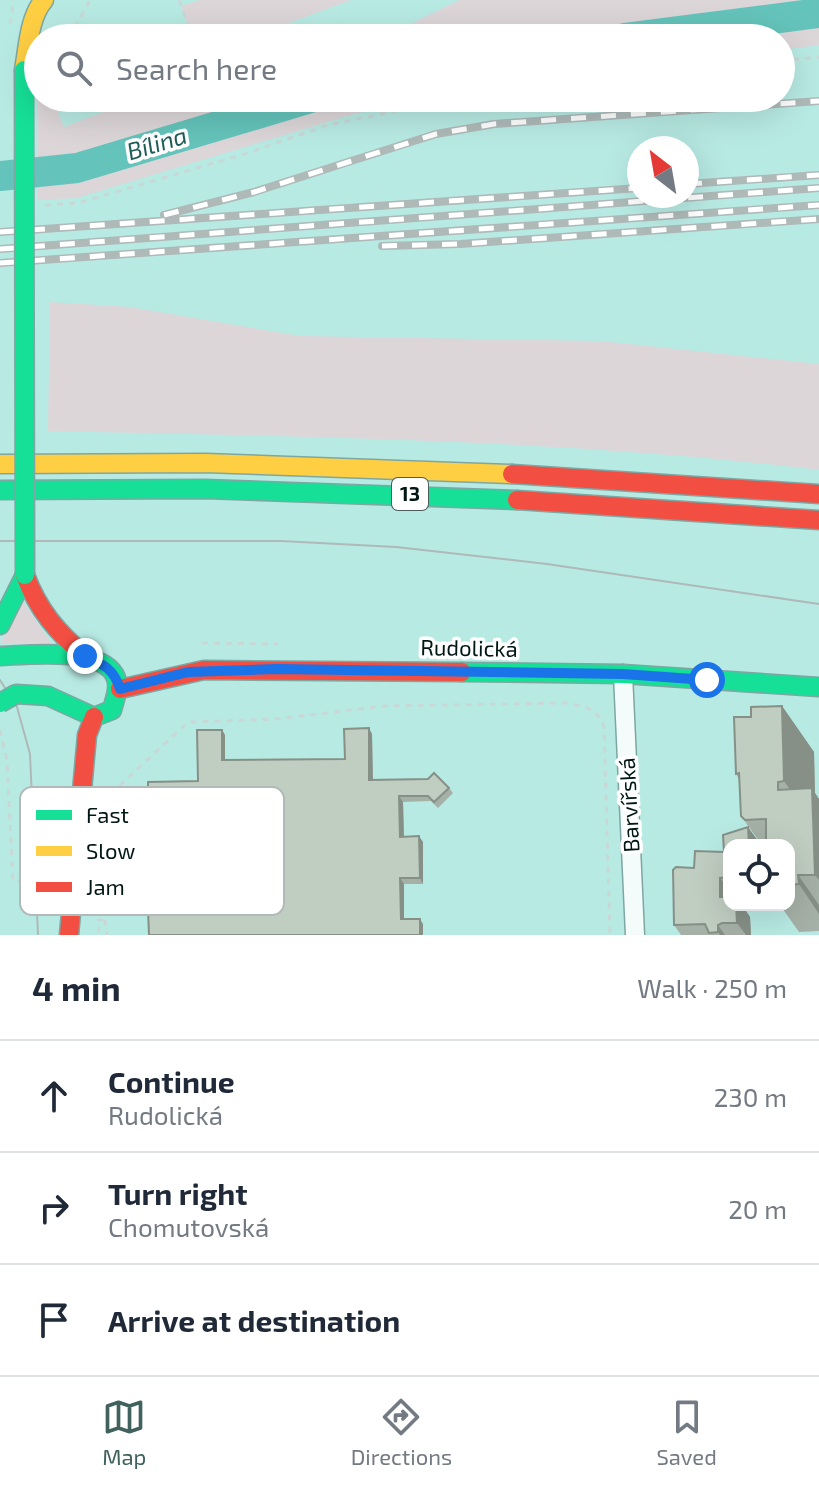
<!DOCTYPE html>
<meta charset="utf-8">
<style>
:root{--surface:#fff;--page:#f2f2f3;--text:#1f2937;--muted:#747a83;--line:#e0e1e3;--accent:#40615d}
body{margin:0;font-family:"Exo 2",sans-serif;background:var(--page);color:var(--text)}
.controls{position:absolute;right:24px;bottom:24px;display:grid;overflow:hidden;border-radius:16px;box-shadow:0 8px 32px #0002}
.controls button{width:72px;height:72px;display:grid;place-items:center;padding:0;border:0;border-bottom:2px solid var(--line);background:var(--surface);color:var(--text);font:40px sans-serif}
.compass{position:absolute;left:627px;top:136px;width:72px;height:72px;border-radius:50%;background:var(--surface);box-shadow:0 8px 32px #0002;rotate:329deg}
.stop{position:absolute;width:24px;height:24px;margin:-18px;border:6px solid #1a73e8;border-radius:50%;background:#fff}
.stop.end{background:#1a73e8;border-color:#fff;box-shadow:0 2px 8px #0008}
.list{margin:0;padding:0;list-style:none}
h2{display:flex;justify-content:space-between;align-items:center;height:104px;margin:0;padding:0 32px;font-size:34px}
h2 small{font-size:26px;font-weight:400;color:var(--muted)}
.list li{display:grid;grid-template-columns:52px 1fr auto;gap:24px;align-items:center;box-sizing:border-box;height:112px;padding:0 32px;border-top:2px solid var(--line)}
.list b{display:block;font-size:30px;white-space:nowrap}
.list p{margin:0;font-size:26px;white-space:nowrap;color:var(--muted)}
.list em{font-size:26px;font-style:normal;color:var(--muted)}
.icon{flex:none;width:44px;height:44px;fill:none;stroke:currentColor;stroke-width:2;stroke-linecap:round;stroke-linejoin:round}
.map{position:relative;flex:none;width:819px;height:935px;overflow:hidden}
.search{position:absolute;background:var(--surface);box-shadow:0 8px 32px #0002;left:24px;right:24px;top:24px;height:88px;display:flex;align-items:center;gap:20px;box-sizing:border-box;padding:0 28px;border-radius:44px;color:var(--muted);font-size:30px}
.sheet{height:440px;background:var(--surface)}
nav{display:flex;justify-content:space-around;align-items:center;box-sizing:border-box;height:112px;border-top:2px solid var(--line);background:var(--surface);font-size:22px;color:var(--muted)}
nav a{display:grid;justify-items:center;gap:4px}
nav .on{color:var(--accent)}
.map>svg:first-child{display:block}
</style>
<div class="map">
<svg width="819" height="935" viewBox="0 0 819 935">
<rect width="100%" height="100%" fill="#b8eae4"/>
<!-- green -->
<path fill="#dcd6d8" d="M199,0H351L248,38H192L181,6Z
M459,0H819V45L781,50V38H382Z
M340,23L361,38H296Z
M37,94L38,98L53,100L64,127L139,98H423L354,114L77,198L38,200Z
M50,302L130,307L300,336L601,341L819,364V470C564,439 305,437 48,431Z
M23,601L51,643L0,644Z"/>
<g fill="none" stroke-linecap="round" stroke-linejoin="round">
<!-- river -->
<path stroke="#64c4bb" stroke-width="30" d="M625,38L819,13
M0,176L77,168L311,98"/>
<defs>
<path id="street" d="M623,674L635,935"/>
<path id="fast" d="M0,490L205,489L517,500
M0,625L25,575
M0,656C27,655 98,647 114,674C121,685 115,698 112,710L94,717L48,696L16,694
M462,672L623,674L819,687"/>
<path id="slow" d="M24,70C28,48 29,17 44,0
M0,464L205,463L512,474"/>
<path id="jam" d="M512,474L819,494
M517,500L819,520
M25,575C38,610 57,632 85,656
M120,689L204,670L462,672
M69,935L87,735L94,717"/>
</defs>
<!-- street casing -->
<use href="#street" stroke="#7ea6a2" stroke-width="21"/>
<!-- fast casing -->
<use href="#fast" stroke="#7ea6a2" stroke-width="21"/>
<!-- slow casing -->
<use href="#slow" stroke="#7ea6a2" stroke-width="21"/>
<!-- jam casing -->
<use href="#jam" stroke="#7ea6a2" stroke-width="21"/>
<!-- path -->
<path stroke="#c8d8d6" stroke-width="3" stroke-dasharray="6 6" stroke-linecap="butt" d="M179,0L193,38
M10,24L14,0
M69,38L90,0
M781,61L819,57
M45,205L78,203L248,153L328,125L458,98
M202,643L278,644
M0,730L7,761L13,881L45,880
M102,802L188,722L276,719L384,706L568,703C587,708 595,707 604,726L610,935
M98,836L106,834L105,920H98L99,935
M96,896L98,920
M105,920L107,935"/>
<!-- street -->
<use href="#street" stroke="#f4fcfb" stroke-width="18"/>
<!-- fast -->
<use href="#fast" stroke="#16e098" stroke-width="18"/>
<!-- slow -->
<use href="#slow" stroke="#ffcf43" stroke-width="18"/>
<!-- jam -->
<use href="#jam" stroke="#f24e42" stroke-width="18"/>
<!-- tram -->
<path stroke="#aeb9b8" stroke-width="2" d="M0,541H281L396,547L547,564L819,604
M0,680L17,707L30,754L38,935"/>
<defs>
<path id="rail" d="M687,184L819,175
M164,215L254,192L436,134L494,124L819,101
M0,232L639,188
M382,246L460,244L819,219
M0,249L819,188
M0,263L819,205"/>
</defs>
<!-- rail casing -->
<use href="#rail" stroke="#aeb9b8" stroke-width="8"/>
<!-- rail -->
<use href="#rail" stroke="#fff" stroke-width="5" stroke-dasharray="15" stroke-linecap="butt"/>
<defs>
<path id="fast-bridge" d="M24,70L25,575
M0,703L16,694"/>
</defs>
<!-- fast-bridge casing -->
<use href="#fast-bridge" stroke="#7ea6a2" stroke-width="21" stroke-linecap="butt"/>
<!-- fast-bridge -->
<use href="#fast-bridge" stroke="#16e098" stroke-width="18"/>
</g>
<!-- wall -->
<path fill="#a5b0a6" d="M782,706L814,752L815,793L819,799V931L799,932L780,905H789V845H762L741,816L739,779L736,774L751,717Z
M222,730L225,735V760L345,759L372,734L373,780L449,788L453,793L438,808L431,801L403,802L404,837L423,842V884H404V919L423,924L168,910V880H152L148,875L168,843L167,814H152L148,808L198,781Z
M729,845V905H742L750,917L751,935H681L674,925L694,868L724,852Z"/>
<!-- shaded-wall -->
<path fill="#869087" d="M782,706L814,752L815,793L819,799V880L815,875L813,823L784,781Z
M369,728L372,734L373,786L369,780Z
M222,730L225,735V766L222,760Z
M399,796L403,802L404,842L400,837Z
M748,827L761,845H749Z
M419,836L423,842V884L420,878Z
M798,875L819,905V914L799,884Z
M400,878L404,884V924L401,919Z
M720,878L729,890V905L720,897Z
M736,905H742L750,917L751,935H746L737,923Z
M420,919L423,924V935H420Z
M718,925L725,935H720L718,932Z"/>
<!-- building -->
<path fill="#c0cdc1" stroke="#869087" stroke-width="2" d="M782,706L784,781L778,782V790L812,788L815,875H798L799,884L789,885V845H766V819L745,820L741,816L739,773L736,774L734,717H751V707Z
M369,728V780L428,779L434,773L449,788L434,802L428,796H399L400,837L419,836L420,878H400L401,919H420V935H149L148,910H168V875H148V843H168L167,808H148V782L198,781L197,730H222V760L345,759L344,729Z
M748,827L749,845H729V877L720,878V897H729V905H736L737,923H722L718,925V932L709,933L705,924L674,925L673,870L676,867L694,868L695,851L724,852L723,835Z"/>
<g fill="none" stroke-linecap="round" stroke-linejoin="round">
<!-- route -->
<path stroke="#1a73e8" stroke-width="10" d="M85,656C103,664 114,669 120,689L188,672L277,669L623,674L707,680"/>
</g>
<g text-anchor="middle" stroke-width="7" stroke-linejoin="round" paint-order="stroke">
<!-- shield labels -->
<rect fill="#fff" stroke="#4c5d5b" stroke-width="2" x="392" y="478" width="36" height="32" rx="6"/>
<g font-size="20" font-weight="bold" fill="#001715">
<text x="410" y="501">13</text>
</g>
<!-- street labels -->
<g font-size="22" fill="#001715" stroke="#fff">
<text transform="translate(469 648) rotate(1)" y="8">Rudolická</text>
<text transform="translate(629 805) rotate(-93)" y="8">Barvířská</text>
</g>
<!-- water labels -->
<g font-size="24" font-style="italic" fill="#1f5e58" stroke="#fff">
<text transform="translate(157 144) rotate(-17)" y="8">Bílina</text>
</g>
</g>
<!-- legend -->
<rect x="20" y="787" width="264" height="128" rx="12" fill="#fff" stroke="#b2b9b9" stroke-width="2"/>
<rect x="36" y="810" width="36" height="10" fill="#16e098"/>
<rect x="36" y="846" width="36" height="10" fill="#ffcf43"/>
<rect x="36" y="882" width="36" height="10" fill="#f24e42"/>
<g font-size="22" fill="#001715">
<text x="86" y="823">Fast</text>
<text x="86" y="859">Slow</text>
<text x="86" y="895">Jam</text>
</g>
</svg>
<div class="controls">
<button><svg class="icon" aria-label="locate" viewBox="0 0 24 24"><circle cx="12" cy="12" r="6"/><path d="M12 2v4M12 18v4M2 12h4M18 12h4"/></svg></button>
</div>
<svg class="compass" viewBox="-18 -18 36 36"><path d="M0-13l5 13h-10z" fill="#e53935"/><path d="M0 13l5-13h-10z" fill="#747a83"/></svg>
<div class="stop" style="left:707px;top:680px"></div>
<div class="stop end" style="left:85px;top:656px"></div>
<div class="search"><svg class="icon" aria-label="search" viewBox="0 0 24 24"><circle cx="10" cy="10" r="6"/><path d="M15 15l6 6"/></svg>Search here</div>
</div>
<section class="sheet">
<h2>4 min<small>Walk · 250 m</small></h2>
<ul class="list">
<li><svg class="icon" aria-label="ahead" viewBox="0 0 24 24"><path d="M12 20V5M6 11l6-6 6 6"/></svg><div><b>Continue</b><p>Rudolická</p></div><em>230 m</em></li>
<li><svg class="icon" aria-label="right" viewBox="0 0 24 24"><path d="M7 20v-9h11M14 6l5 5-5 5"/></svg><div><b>Turn right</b><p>Chomutovská</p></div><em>20 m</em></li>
<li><svg class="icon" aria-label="arrive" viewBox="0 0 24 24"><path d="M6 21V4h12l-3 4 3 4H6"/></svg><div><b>Arrive at destination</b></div></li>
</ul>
</section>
<nav>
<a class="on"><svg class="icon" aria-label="map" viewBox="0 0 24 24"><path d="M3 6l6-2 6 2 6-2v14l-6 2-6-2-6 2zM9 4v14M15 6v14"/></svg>Map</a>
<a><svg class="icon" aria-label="directions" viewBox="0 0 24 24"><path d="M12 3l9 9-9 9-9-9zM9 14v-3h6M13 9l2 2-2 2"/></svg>Directions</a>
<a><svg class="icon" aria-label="saved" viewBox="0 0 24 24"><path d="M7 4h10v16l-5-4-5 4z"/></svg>Saved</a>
</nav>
